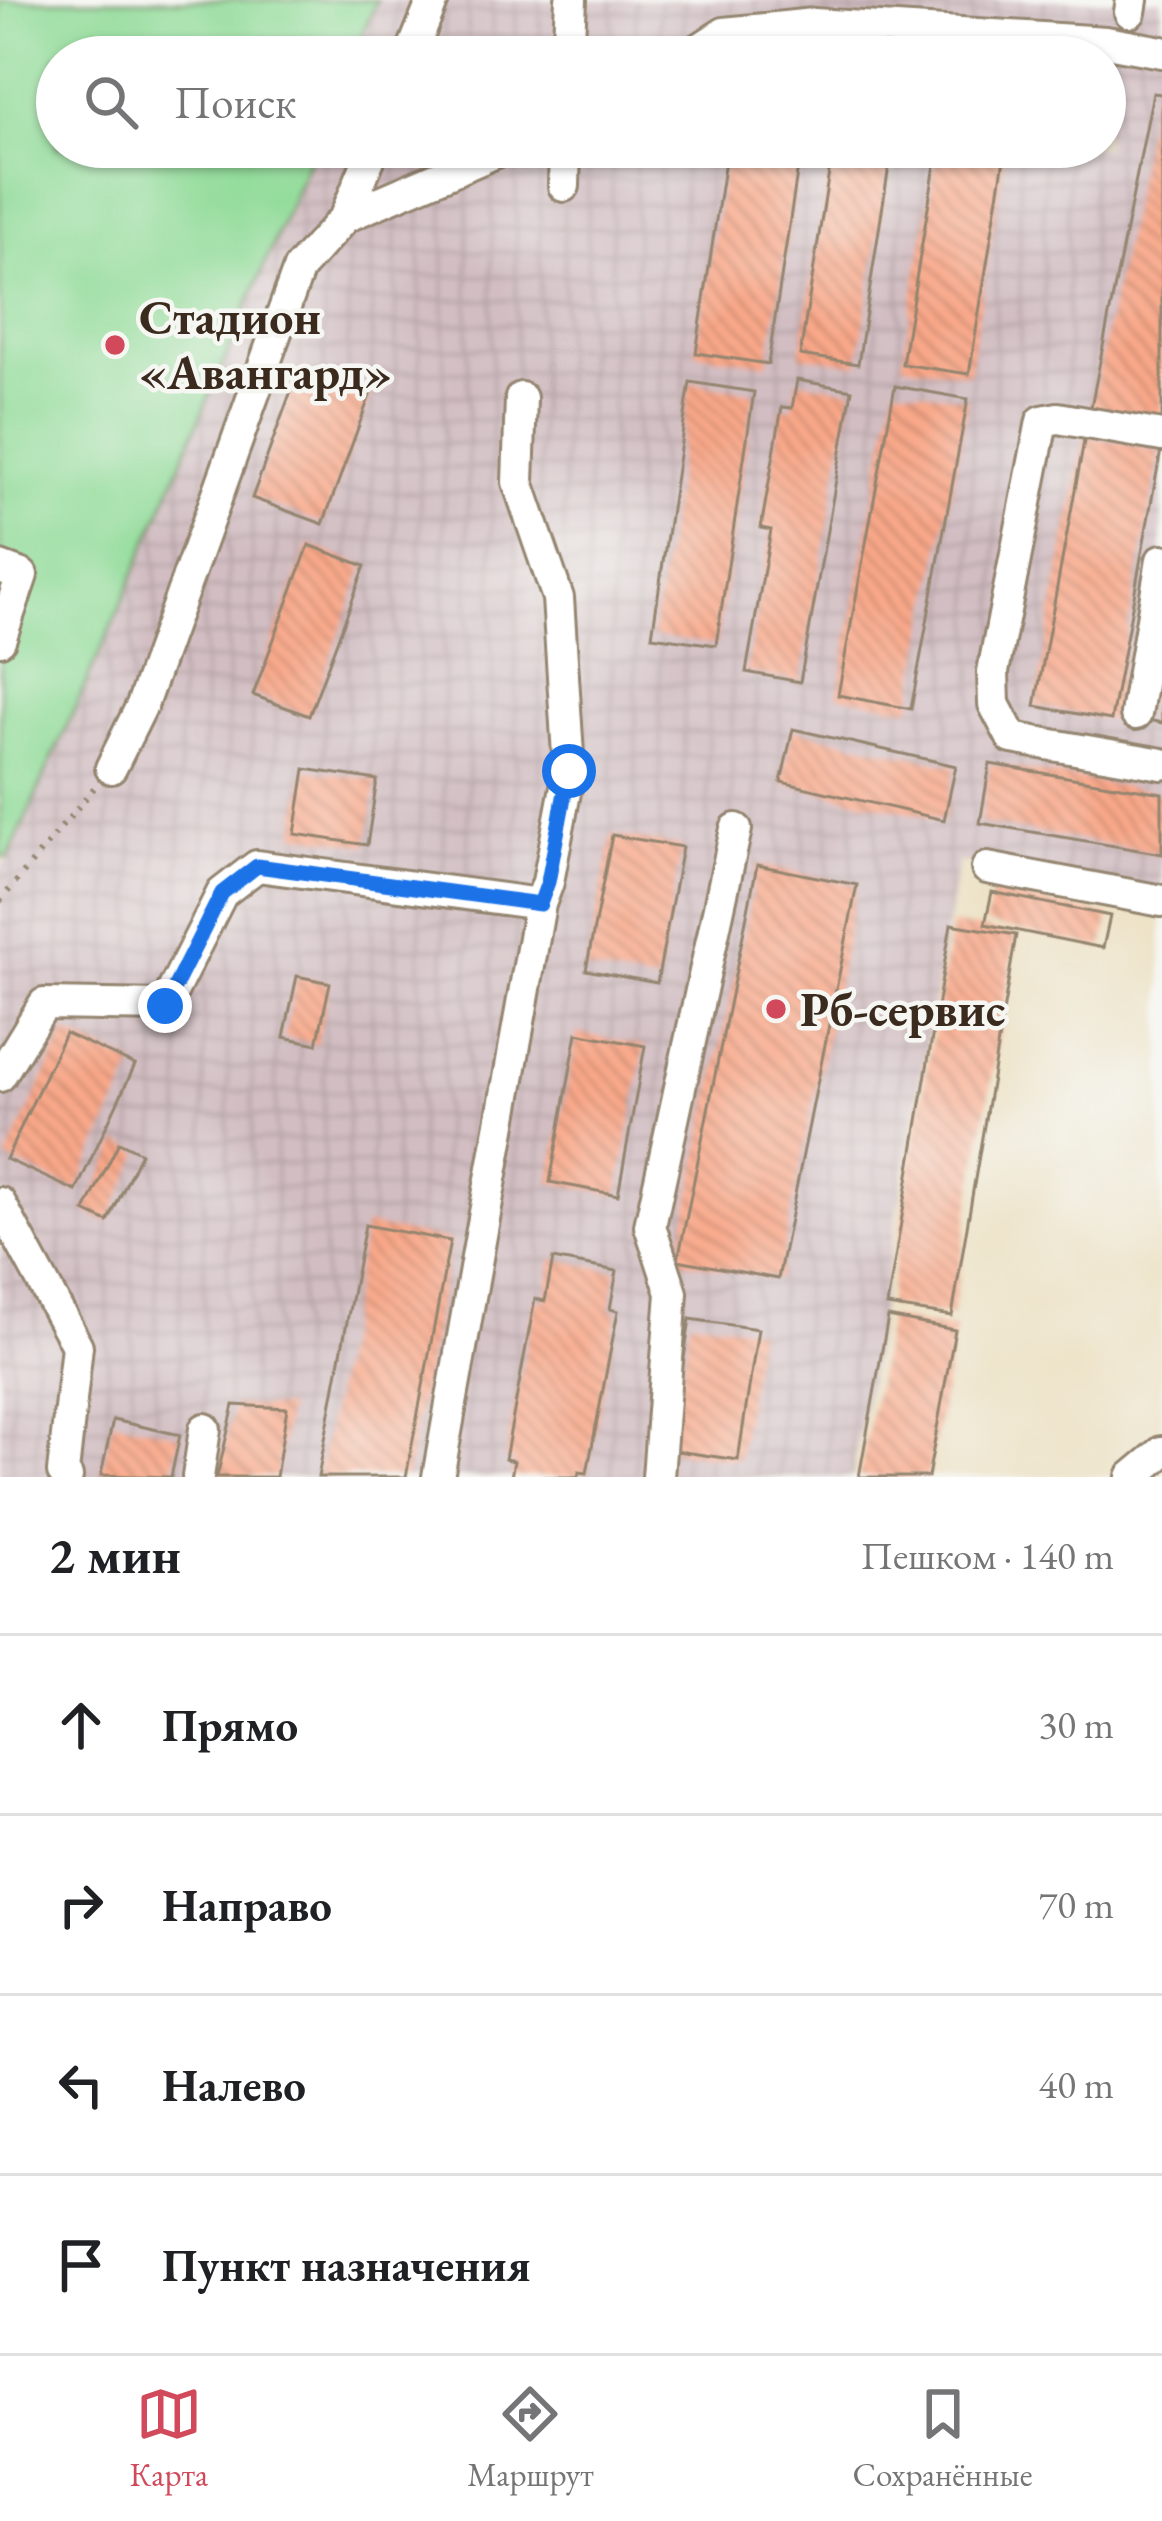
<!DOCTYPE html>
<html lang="ru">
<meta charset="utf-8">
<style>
:root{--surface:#fff;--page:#f6f6f6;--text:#202124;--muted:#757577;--line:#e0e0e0;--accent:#d1495b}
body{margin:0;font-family:"EB Garamond",serif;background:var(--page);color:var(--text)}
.stop{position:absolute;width:36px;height:36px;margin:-27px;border:9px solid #1a73e8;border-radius:50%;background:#fff}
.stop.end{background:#1a73e8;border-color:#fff;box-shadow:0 3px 12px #0008}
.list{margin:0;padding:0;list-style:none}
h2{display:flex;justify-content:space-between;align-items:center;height:156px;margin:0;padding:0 48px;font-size:51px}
h2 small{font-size:39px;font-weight:400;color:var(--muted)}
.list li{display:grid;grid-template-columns:78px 1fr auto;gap:36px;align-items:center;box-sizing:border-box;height:180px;padding:0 48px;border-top:3px solid var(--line)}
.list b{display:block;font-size:45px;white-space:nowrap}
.list em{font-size:39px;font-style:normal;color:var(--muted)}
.icon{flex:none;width:66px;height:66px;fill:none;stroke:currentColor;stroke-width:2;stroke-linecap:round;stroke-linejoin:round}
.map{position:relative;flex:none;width:1162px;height:1477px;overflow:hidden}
.search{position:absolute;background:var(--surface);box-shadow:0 3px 9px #0004;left:36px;right:36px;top:36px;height:132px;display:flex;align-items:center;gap:30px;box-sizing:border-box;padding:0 42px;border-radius:66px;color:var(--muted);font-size:45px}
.sheet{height:876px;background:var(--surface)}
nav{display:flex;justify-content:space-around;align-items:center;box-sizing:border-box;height:168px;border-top:3px solid var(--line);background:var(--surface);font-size:33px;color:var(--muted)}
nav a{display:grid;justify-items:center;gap:6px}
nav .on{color:var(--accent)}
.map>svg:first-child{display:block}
</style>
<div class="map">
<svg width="1162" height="1477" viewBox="0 0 1162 1477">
<defs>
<pattern id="industrial-grid" width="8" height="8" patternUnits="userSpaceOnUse" patternTransform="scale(3)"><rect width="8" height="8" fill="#d2bec2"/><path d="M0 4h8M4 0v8" fill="none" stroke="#b5a3a6"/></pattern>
<pattern id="building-back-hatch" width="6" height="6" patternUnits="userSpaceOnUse" patternTransform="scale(3)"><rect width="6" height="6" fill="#f9a889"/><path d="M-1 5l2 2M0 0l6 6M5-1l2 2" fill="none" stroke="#cb896f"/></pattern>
</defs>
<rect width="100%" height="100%" fill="#f6f6f2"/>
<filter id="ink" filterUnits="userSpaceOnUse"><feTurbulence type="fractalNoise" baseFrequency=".00833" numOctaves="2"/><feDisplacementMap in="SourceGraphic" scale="24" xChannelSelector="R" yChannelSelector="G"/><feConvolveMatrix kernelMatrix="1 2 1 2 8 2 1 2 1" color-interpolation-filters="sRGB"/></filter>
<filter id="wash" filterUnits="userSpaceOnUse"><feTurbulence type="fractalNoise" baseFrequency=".004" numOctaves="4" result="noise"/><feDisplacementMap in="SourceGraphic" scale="48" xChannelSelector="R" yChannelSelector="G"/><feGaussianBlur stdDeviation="2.7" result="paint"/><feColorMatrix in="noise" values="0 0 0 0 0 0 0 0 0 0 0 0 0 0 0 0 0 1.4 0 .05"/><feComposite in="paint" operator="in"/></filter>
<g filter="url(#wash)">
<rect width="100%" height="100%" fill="#ece0c1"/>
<!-- industrial -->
<path fill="url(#industrial-grid)" d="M377,0H1162V896L958,862L852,1477H0V869L8,858L128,589L314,147H1105V57H352Z"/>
<!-- green -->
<path fill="#90db98" stroke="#66825b" stroke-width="3" d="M0,0H377L352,57H57V147H314L128,589L8,858L0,856Z"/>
<g id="blocks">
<!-- building -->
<path fill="url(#building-back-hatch)" d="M1153,93L1162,94V426L1090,412Z
M727,147H801L768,364L696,353Z
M833,147H892L858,364L800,355Z
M938,147H1006L969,374L902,364Z
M299,369L370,395L323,524L252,498Z
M797,380L852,390L800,682L746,672L771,530L761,528L782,407L792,408Z
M690,382L754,392L716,645L652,636Z
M895,386L968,399L911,709L838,695Z
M1085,436L1161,450L1111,720L1035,706Z
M309,545L365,566L309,716L253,695Z
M1160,651H1162V723L1148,720Z
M793,729L956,766L944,820L781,782Z
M990,764L1162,793V854L980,823Z
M305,769L377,780L367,845L295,834Z
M612,835L682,847L657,983L586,970Z
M757,865L857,885L778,1279L678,1260Z
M992,892L1110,916L1103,948L985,924Z
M951,924L1016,935L952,1316L887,1306Z
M297,976L330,983L317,1044L284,1037Z
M65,1033L135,1065L76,1191L6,1159Z
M577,1033L645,1046L618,1195L550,1182Z
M119,1142L141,1153L108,1222L85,1211Z
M365,1225L450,1241L406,1477H318Z
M553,1259L617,1271L610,1309L618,1311L587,1473L579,1472L578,1477H511L514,1461L505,1459L535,1299L545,1301Z
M888,1317L955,1330L928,1477H859Z
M690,1319L758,1329L738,1460L670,1450Z
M234,1405L287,1408L276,1477H217Z
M113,1420L180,1435L171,1477L101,1475Z"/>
</g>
</g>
<g filter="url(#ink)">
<use href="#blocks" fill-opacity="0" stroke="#948570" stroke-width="3"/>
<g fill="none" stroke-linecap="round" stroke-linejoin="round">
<defs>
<path id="minor" d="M1130,12L1132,0
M410,57L433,0
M568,57L571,0
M687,57L724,33L814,24L1106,42L1162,52
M564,186L565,147
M345,217L374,147
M521,398L518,482L558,598L569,771L548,882L540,904
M1162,436L1058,418L1042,421L993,672L994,704L1012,738L1162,764
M0,567L22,575L0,640
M1136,714L1162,560
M111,768L142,705L299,268L345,217L508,147
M987,868L1162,901
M0,1076L44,1004L165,1006L222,893L257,866L540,904L438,1477
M0,1203L77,1346L63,1472L67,1477
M198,1477L205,1429
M658,1477L672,1293L650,1226L736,829
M1132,1477L1162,1452"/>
</defs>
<!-- minor casing -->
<use href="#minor" stroke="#948570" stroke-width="36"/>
<!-- path -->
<path stroke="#948570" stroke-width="6" stroke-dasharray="3 9" stroke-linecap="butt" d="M0,901L94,788"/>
<!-- minor -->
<use href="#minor" stroke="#fff" stroke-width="30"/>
</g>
</g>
<g fill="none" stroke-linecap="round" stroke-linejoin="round" filter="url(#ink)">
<!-- route -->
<path stroke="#1a73e8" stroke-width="15" d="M165,1006L222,893L257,866L540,904L548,882L569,771"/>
</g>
<!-- markers -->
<g fill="#d1495b" stroke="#f6f6f2" stroke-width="4.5">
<circle cx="115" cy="345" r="12"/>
<circle cx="776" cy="1009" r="12"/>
</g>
<g text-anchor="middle" stroke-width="9" stroke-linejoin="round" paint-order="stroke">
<!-- poi labels -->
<g font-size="48" font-weight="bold" fill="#3b2a1e" stroke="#f6f6f2" text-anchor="start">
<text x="139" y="334">Стадион<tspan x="139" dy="55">«Авангард»</tspan></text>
<text x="800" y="1026">Рб-сервис</text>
</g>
</g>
</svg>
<div class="stop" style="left:569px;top:771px"></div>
<div class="stop end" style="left:165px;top:1006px"></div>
<div class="search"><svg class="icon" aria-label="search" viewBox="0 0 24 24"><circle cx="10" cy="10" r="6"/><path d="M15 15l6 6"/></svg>Поиск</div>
</div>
<section class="sheet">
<h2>2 мин<small>Пешком · 140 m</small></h2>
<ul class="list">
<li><svg class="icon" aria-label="ahead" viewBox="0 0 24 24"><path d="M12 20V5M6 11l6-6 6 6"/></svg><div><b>Прямо</b></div><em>30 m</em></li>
<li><svg class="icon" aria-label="right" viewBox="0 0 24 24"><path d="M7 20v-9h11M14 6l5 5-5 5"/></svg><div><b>Направо</b></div><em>70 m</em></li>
<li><svg class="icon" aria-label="left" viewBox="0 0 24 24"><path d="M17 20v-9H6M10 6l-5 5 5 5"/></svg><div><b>Налево</b></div><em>40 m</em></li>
<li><svg class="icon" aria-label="arrive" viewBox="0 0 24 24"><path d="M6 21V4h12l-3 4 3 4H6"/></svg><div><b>Пункт назначения</b></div></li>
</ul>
</section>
<nav>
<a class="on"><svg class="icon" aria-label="map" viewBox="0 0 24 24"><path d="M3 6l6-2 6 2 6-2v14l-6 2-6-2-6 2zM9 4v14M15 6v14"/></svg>Карта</a>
<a><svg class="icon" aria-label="directions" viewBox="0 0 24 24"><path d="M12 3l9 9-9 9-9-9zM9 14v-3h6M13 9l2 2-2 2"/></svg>Маршрут</a>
<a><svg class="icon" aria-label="saved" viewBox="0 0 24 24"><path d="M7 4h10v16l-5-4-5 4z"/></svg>Сохранённые</a>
</nav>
